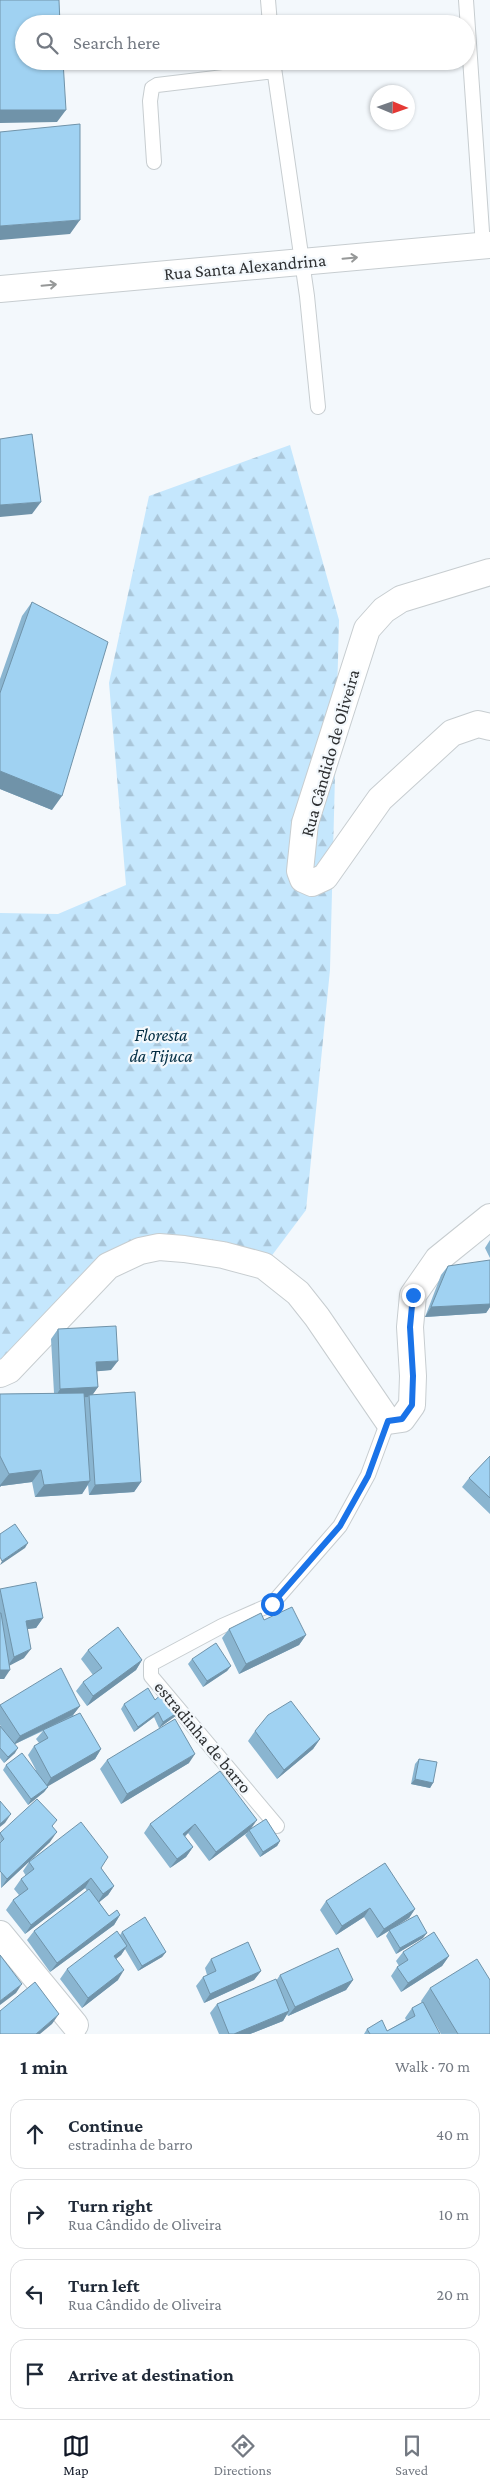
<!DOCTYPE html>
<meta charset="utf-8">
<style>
:root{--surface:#fff;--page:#f6f6f7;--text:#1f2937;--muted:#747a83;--line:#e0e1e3;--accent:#111827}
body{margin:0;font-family:"Crimson Pro",serif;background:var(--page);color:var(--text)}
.compass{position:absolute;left:370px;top:85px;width:45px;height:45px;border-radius:50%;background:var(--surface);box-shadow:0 1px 4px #0004;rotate:92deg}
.stop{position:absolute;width:15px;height:15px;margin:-11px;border:4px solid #1a73e8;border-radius:50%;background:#fff}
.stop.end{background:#1a73e8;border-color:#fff;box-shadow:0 1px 5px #0008}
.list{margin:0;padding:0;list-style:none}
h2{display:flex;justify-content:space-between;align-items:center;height:65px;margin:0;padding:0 20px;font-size:21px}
h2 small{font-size:16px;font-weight:400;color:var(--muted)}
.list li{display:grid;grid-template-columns:32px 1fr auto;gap:15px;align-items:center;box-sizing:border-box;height:70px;margin:0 10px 10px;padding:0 10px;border:1px solid var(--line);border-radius:15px}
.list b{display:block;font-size:19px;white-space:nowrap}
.list p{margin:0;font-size:16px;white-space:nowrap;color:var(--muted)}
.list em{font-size:16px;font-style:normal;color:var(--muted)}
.icon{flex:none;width:28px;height:28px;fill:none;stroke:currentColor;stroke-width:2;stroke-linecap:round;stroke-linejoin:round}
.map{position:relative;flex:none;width:490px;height:2034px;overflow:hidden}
.search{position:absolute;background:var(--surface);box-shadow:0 1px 4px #0004;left:15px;right:15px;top:15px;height:55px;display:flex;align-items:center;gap:12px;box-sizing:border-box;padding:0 18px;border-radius:28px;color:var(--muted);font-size:19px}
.sheet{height:385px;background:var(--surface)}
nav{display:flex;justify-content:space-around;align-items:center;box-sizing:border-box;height:70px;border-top:1px solid var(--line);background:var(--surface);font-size:14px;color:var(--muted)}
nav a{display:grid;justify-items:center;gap:2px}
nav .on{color:var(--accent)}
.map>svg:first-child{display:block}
</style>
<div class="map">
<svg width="490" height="2034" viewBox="0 0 490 2034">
<defs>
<pattern id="forest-firs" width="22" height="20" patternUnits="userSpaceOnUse" patternTransform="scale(1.25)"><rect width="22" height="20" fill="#c5e7fd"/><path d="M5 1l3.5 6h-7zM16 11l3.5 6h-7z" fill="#aac6d9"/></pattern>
</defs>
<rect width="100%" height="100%" fill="#f3f8fc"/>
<!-- forest -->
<path fill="url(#forest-firs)" d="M290,445L339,620L330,970L306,1210L258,1274L142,1248L0,1368V913L58,914L126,885L109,683L149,496Z"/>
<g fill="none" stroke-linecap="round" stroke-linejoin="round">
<defs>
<path id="lane" d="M268,0L270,24
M466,0L483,246
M273,61L307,296L318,407
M154,162L150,101L152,88L157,85L274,71
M277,1826L151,1676V1664L222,1626L272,1604L340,1526L368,1475L388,1421"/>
<path id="street" d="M0,289L490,245
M490,572L401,599L384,610L367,629L305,823L300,871L303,879L312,883L325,877L380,799L452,733L478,724L490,727
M0,1374L9,1370L108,1266L140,1251L159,1247L184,1249L223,1255L264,1266L298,1293L317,1317L388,1421L402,1419L412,1405L413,1376L410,1327L413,1295L438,1259L490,1217
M0,1934L75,2025"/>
</defs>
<!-- lane casing -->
<use href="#lane" stroke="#c7cdd0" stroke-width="16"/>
<!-- street casing -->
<use href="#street" stroke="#c7cdd0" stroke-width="28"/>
<!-- lane -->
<use href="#lane" stroke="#fff" stroke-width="14"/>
<!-- street -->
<use href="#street" stroke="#fff" stroke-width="26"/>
</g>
<!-- wall -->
<path fill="#8ab5d0" d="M32,602L52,810L0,789V679L22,616Z
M490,1240V1258L485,1248Z
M448,1266L490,1304V1307L486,1313L425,1317L441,1275Z
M58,1329L111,1370L97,1371L98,1387L92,1395L141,1482L134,1492L89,1495L88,1485L82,1494L35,1497L32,1482L1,1486L0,1487V1394L54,1393L51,1339Z
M490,1456V1514L462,1487L469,1478Z
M0,1589L43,1618L36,1628L27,1629L24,1658L9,1665L4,1679H0Z
M264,1620L306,1635L299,1645L239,1674L222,1638L229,1629Z
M88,1650L142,1660L136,1670L87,1706L76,1691L83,1682L93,1675L81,1659Z
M192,1659L231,1666L227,1671L203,1687L188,1664Z
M155,1700L177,1715L159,1728L154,1717L134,1732L121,1709L124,1704Z
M0,1705L80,1706L73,1715L101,1749L95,1759L47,1786L48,1787L44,1792L28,1805L3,1770L6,1765L36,1770L28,1755L34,1746L39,1743L36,1739L43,1731L15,1744V1753L4,1763L0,1758V1726L3,1730L0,1725Z
M255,1731L320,1739L313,1749L277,1779L248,1741Z
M419,1759L433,1783L430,1788L411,1784L415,1764Z
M107,1760L189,1763L121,1804L100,1769Z
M220,1771L251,1828L280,1841L277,1846L260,1857L245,1835L248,1832L209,1861L188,1833L185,1837L193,1847L186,1857L170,1868L144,1833L150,1824Z
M52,1826L50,1842L1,1888L0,1833Z
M29,1862L101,1868L114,1886L108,1895L99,1902L109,1916L120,1915L114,1925L50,1972L27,1940L34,1931L87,1891L85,1888L25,1934L6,1910L13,1900L19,1895L14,1889L21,1879L26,1876L23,1871Z
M326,1901L415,1909L409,1918L393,1928L423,1938L396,1954L386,1936L389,1931L377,1938L364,1917L336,1935L320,1910Z
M122,1932L166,1952L162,1957L138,1971L125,1949L121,1955L116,1959L118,1980L82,2008L60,1979L67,1969L120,1935Z
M403,1952L449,1956L442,1966L401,1992L391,1976L397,1967L399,1966L396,1961Z
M211,1959L261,1971L254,1980L204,2003L196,1986L203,1977L207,1975L205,1968Z
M280,1975L353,1980L346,1990L288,2016L287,2014L283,2021L250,2034H219L210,2013L217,2004L276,1981Z
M430,1988L490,2034H441L433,2020L440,2034H364L367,2029L387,2031L406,2020L405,2018L412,2008L422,2003L421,2001Z"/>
<!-- shaded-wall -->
<path fill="#7093a9" d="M0,110H66L57,122L0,123Z
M80,220L70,234L0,240V226Z
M41,502L32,514L0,517V505Z
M0,771L62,796L52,810L0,789Z
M490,1304V1307L486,1313L425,1317L431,1307Z
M118,1361L111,1370L90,1372L96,1362Z
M98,1387L91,1397L89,1395L88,1397L54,1399L60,1389Z
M41,1470L32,1482L1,1486L0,1487V1485L1,1484L9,1474Z
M90,1481L82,1494L35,1497L44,1485Z
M141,1482L134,1492L89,1495L95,1485Z
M28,1543L25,1548L0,1565L2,1561Z
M43,1618L36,1628L19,1630L26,1621Z
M306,1635L299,1645L239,1674L246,1664Z
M31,1649L24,1658L7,1667L14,1657Z
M142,1660L136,1670L87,1706L93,1696Z
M231,1666L227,1671L203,1687L207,1681Z
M0,1670H10L4,1679H0Z
M80,1706L73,1715L13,1745L20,1736Z
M181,1710L177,1715L159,1728L163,1722Z
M158,1712L154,1717L134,1732L138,1727Z
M320,1739L313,1749L277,1779L284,1770Z
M18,1748L15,1753L4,1763L8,1757Z
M101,1749L95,1759L45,1788L51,1778Z
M195,1754L189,1763L121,1804L127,1794Z
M415,1779L433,1783L430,1788L411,1784Z
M48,1787L44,1792L28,1805L31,1799Z
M11,1814L5,1823L0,1827V1824Z
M257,1820L250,1830H249L248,1832L209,1861L216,1852Z
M195,1824L188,1833L176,1844L183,1834Z
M57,1832L50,1842L1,1888L7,1879Z
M280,1841L277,1846L260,1857L263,1852Z
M193,1847L186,1857L170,1868L177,1859Z
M91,1878L85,1888L25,1934L31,1925Z
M114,1886L108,1895L97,1904L103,1894Z
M370,1908L364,1917L336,1935L342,1926Z
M415,1909L409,1918L377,1938L384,1929Z
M120,1915L114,1925L50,1972L57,1963Z
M427,1933L423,1938L396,1954L400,1948Z
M127,1946L121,1955L107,1966L114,1956Z
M166,1952L162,1957L138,1971L142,1966Z
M449,1956L442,1966L401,1992L408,1983Z
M124,1970L118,1980L82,2008L88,1998Z
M261,1971L254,1980L204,2003L210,1994Z
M353,1980L346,1990L288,2016L295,2007Z
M22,1984L16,1993L0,2005V2001Z
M289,2011L283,2021L250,2034H234Z
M59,2014L52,2024L40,2034H36Z"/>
<!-- building -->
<path fill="#a0d2f2" stroke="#7093a9" d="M0,0H59L60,24H24V61H63L66,110H0Z
M80,124V220L0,226V132Z
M32,434L41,502L0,505V439Z
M32,602L108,642L62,796L0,771V693Z
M490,1260V1304L431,1307L448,1266Z
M116,1326L118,1361L96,1362L98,1387L60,1389L58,1329Z
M135,1392L141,1482L95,1485L89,1395Z
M84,1393L90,1481L44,1485L41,1470L9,1474L0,1456V1394Z
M490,1456V1498L469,1478Z
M15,1524L28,1543L2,1561L0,1557V1534Z
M36,1582L43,1618L26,1621L31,1649L14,1657L0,1589Z
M292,1607L306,1635L246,1664L229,1629L261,1613L264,1620Z
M0,1613H1L10,1670H0Z
M118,1627L142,1660L93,1696L83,1682L102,1668L88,1650Z
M216,1643L231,1666L207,1681L192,1659Z
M61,1668L80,1706L20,1736L0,1705Z
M148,1688L155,1700L165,1691L181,1710L163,1722L158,1712L138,1727L124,1704Z
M291,1701L320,1739L284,1770L255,1731L268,1715Z
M80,1713L101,1749L51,1778L34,1746L48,1738L43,1730Z
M175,1719L195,1754L127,1794L107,1760Z
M0,1726L18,1748L8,1757L0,1748Z
M22,1753L48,1787L31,1799L6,1765Z
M419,1759L437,1762L433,1783L415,1779Z
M220,1771L257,1820L216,1852L195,1824L183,1834L193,1847L177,1859L150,1824Z
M37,1799L57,1820L52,1826L57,1832L7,1879L0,1871V1843L4,1839L0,1833Z
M0,1801L11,1814L0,1824Z
M266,1819L280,1841L263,1852L249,1830Z
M81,1822L108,1857L101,1868L114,1886L103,1894L91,1878L31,1925L13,1900L28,1889L21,1879L34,1869L29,1862Z
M385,1863L415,1909L384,1929L370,1908L342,1926L326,1901Z
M89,1889L109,1916L117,1910L120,1915L57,1963L34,1931Z
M417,1915L427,1933L400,1948L389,1930Z
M145,1917L166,1952L142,1966L122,1932Z
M117,1931L127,1946L114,1956L124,1970L88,1998L67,1969Z
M434,1932L449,1956L408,1983L397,1967L408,1960L403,1952Z
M248,1942L261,1971L210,1994L203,1977L216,1971L211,1959Z
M338,1948L353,1980L295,2007L280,1975Z
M0,1955L22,1984L0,2001Z
M477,1959L490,1980V2034H458L430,1988Z
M276,1979L289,2011L234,2034H229L217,2004Z
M35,1982L59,2014L36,2034H0V2011Z
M423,2002L440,2034H370L367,2029L382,2020L387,2031L415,2016L412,2008Z"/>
<!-- one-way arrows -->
<defs><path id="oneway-shaft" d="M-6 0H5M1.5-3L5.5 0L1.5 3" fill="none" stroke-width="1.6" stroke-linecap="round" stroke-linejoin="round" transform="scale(1.25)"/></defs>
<g stroke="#969898">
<use href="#oneway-shaft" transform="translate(350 258) rotate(-5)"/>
<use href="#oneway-shaft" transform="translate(49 285) rotate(-5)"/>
</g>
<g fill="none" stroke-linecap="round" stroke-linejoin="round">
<!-- route -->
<path stroke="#1a73e8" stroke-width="6" d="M272,1604L340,1526L368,1476L388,1421L402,1419L412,1405L413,1376L410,1327L413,1295"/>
</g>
<g text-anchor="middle" stroke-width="4.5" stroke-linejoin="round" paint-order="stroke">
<!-- street labels -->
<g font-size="18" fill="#2e3032" stroke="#f3f8fc">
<text transform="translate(245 267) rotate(-5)" y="6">Rua Santa Alexandrina</text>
<text transform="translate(330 753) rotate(-74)" y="6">Rua Cândido de Oliveira</text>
<text transform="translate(203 1737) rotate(50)" y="6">estradinha de barro</text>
</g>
<!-- park labels -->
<g font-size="18" font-style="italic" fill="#022d43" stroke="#f3f8fc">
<text x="161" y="1041">Floresta<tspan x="161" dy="21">da Tijuca</tspan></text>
</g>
</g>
</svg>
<svg class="compass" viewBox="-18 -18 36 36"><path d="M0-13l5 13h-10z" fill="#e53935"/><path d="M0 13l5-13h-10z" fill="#747a83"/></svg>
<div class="stop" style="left:272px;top:1604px"></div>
<div class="stop end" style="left:413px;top:1295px"></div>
<div class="search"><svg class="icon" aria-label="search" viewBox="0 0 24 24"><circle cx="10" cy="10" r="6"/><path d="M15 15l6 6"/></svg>Search here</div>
</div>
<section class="sheet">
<h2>1 min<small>Walk · 70 m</small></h2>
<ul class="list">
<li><svg class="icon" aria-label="ahead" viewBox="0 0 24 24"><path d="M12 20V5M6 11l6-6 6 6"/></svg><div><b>Continue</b><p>estradinha de barro</p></div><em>40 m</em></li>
<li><svg class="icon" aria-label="right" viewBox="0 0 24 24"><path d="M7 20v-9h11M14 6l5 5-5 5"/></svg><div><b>Turn right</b><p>Rua Cândido de Oliveira</p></div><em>10 m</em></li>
<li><svg class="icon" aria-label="left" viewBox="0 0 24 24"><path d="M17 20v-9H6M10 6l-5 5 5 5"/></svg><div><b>Turn left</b><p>Rua Cândido de Oliveira</p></div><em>20 m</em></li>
<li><svg class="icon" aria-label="arrive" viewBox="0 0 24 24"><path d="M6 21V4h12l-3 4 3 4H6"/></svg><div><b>Arrive at destination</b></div></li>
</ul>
</section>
<nav>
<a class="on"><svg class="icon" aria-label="map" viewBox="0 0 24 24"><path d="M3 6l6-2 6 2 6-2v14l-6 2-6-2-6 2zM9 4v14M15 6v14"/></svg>Map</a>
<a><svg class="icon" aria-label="directions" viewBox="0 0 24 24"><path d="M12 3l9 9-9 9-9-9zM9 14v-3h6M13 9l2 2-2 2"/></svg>Directions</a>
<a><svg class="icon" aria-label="saved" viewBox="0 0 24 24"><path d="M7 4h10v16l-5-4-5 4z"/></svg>Saved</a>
</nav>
